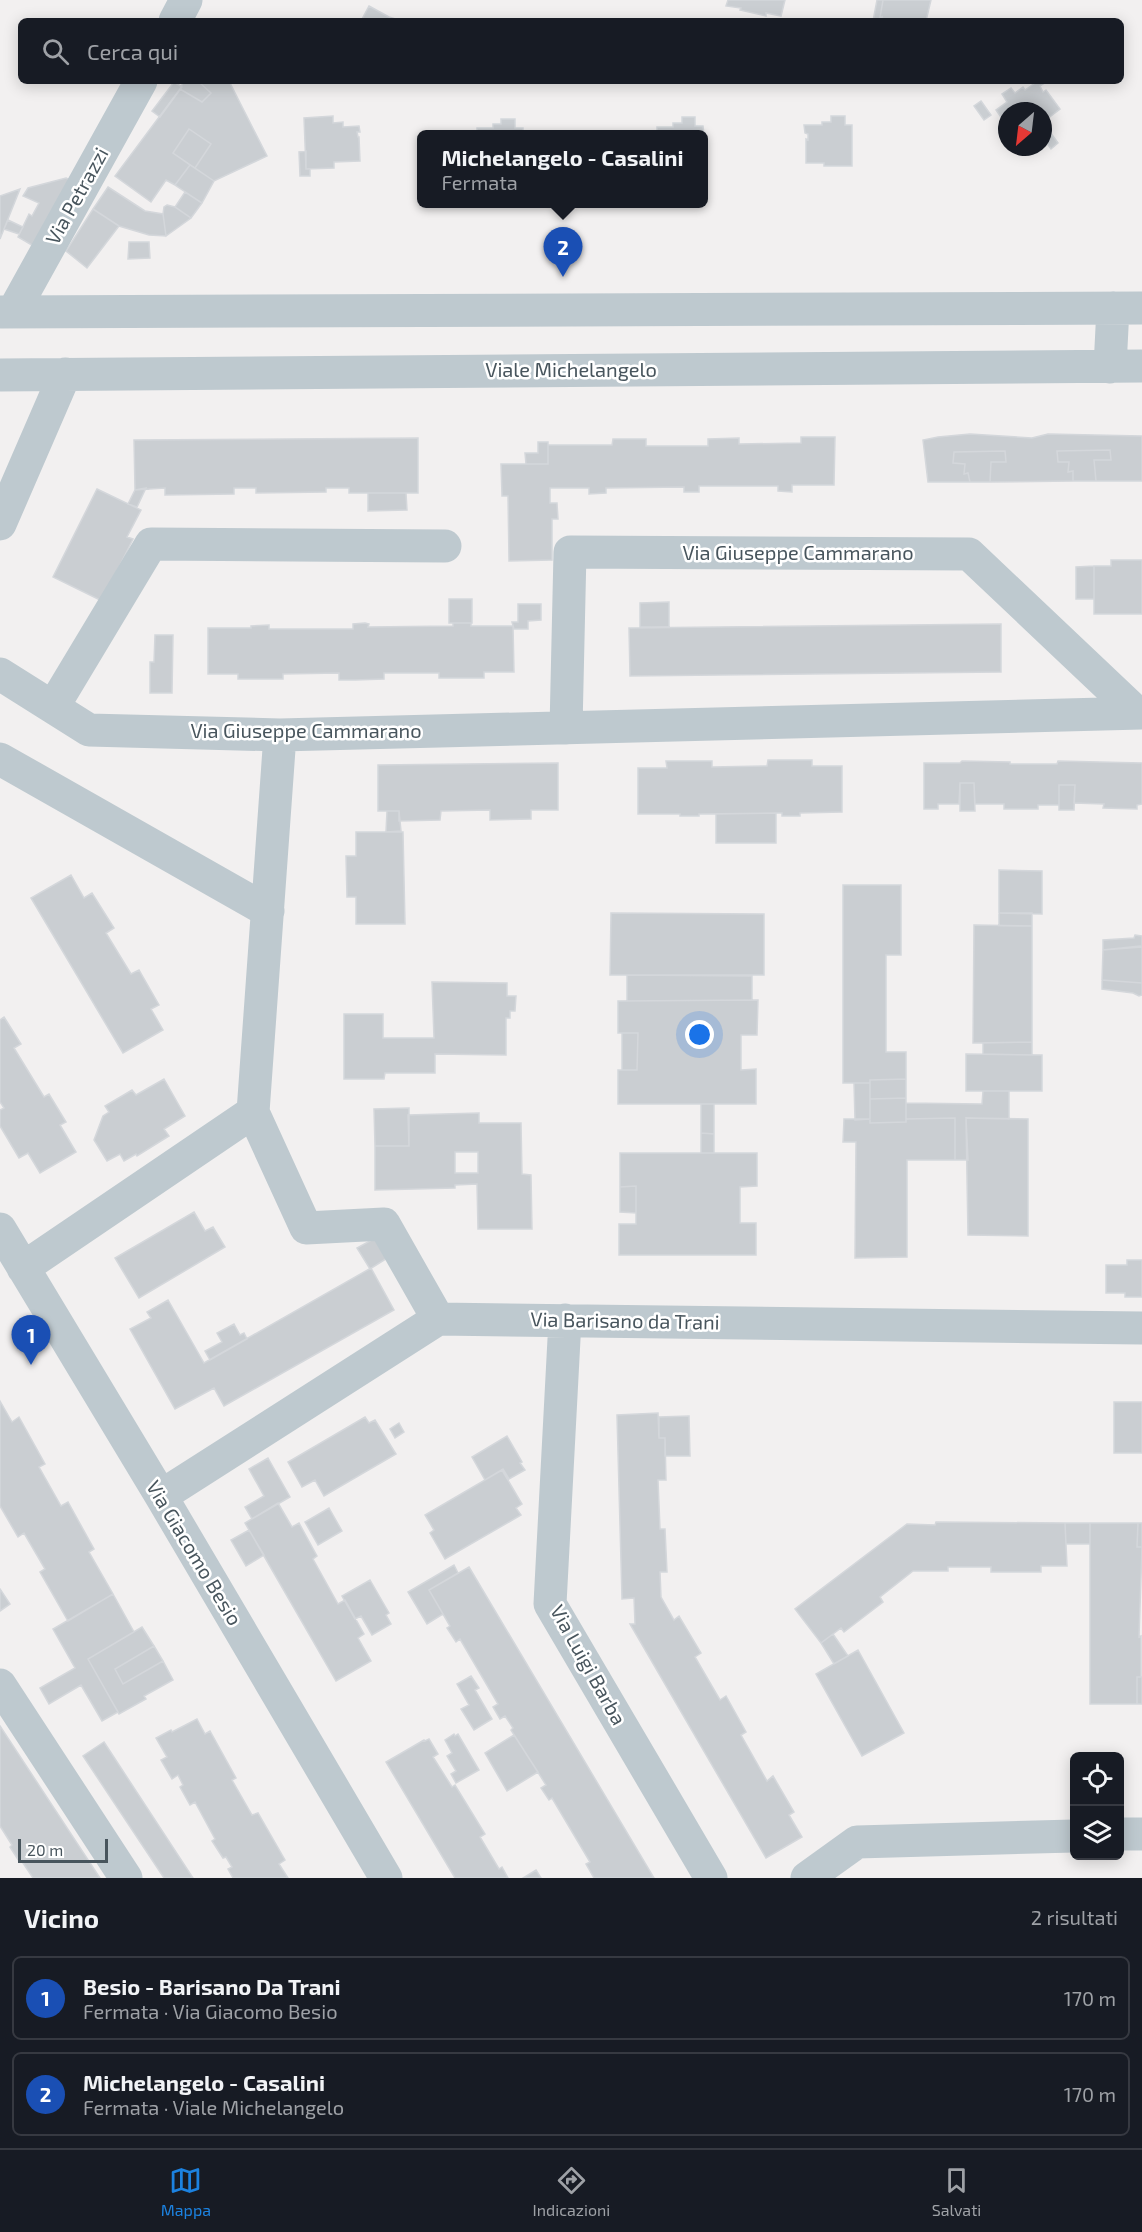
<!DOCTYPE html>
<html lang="it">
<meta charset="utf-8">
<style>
:root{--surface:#171b24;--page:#242831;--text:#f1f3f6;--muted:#9ea1a6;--line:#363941;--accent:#1c82e0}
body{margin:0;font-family:"Exo 2",sans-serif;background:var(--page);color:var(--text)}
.controls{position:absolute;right:18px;bottom:18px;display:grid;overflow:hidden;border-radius:9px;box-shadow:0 3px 15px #0003}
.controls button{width:54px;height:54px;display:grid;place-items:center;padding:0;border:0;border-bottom:2px solid var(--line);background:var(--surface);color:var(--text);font:30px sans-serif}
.compass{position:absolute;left:998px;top:102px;width:54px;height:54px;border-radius:50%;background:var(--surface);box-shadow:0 3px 15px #0003;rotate:208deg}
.scale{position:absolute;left:18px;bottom:15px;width:90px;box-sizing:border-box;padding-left:6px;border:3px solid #48555d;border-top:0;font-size:16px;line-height:21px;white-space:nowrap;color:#48555d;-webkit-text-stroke:4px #fff;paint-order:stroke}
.you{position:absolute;left:700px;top:1035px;width:21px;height:21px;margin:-15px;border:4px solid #fff;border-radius:50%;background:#1a73e8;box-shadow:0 0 0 9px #1a73e833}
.badge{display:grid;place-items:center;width:39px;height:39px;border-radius:50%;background:var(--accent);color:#fff;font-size:20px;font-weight:700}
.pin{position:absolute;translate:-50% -50px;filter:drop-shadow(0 2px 3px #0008)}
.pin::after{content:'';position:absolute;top:32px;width:21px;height:18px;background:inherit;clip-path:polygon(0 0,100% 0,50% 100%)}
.popup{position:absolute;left:417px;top:130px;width:291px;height:78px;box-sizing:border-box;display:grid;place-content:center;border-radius:9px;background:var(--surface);filter:drop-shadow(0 2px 4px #0005);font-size:20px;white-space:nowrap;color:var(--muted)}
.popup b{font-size:22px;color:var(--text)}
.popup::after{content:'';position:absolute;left:50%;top:100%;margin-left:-12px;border:12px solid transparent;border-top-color:var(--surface)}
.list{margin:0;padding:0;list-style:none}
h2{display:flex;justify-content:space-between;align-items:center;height:78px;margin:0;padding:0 24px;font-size:26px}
h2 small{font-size:20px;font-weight:400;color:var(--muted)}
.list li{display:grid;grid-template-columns:39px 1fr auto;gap:18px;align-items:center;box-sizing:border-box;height:84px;margin:0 12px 12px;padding:0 12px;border:2px solid var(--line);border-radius:9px}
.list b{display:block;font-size:22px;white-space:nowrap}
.list p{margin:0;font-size:20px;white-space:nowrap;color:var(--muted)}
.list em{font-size:20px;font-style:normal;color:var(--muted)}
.icon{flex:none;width:33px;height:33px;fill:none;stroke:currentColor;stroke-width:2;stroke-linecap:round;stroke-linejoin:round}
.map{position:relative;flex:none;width:1142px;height:1878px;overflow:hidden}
.search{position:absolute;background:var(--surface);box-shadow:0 3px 15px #0003;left:18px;right:18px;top:18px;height:66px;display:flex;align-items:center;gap:15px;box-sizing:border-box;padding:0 21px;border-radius:9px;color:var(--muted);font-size:22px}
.sheet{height:270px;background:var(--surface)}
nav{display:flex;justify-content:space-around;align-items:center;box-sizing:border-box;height:84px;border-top:2px solid var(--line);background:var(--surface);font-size:16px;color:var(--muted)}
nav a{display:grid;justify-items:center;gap:3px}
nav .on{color:var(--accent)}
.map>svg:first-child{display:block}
</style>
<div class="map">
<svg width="1142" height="1878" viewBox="0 0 1142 1878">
<rect width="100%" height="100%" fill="#f2f0f0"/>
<!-- building -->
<path fill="#caced2" stroke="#d4d7db" stroke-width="1.5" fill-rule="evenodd" d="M728,0H785L781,16L766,13V16L740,10L741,8L726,6Z
M877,0H883L880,18L882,17L881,21H873Z
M883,0H931L926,21H896L880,18Z
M369,6L389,17L402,21H361Z
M184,81H200V83L211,93L202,102L180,89Z
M200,81H229L267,156L214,181L195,168L211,144L189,129L173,153L190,165L175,185L166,180L151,202L115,176L180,89L202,102L211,93L200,83Z
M1038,81L1043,84L1040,86L1043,92L1046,90L1060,109L1043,122V111H1007V126L996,110L1007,102L1002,94L1011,88L1015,93L1023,87L1025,90Z
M174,82L182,87L160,117L152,111Z
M981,101L991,115L984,120L974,106Z
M333,116V123L343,122V127L359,126L360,132H357L358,137H359L360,161L334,162V168L306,169L304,118Z
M831,116H845V125H852V166H824V163H806V139L808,140V134L805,133L804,125H822V122H831Z
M682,117H695V126H703L704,134H657V127H673V123H682Z
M501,119H515V128H523V134H477V128H493V124H501Z
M189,129L211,144L195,168L173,153Z
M1050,132L1058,143L1051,149L1043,138Z
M306,151V169H310V176H300L299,152Z
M190,165L214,181L202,203L175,185Z
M66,178L72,181L35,247L18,237L29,214L32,216L39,203L23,196L28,188Z
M108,187L145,211L163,214L166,236L149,235L119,226L93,209Z
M20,189L0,239V196Z
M185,192L202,203L191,218L175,207Z
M167,205L175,207L191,218L166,236L163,214L164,207Z
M93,209L119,226L87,268L66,251Z
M8,220L23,227L19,234L4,229Z
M129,242H149L150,258L128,259Z
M970,434L1032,438L1048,434L1142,436V481H1096L1094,460H1111L1110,450L1057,451L1058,462H1069L1068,472L1073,471V481L990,482L991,462H1006L1005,451L954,452L953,463L965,464L964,474L968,473L970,482H928L923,440L938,437Z
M801,437H835L834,485H792V492L778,491V486H699V492H684V487L606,488V493L589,494V488H550V503H557L558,519H552V560L509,561L508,496H502L501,464H548V445H612L613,439H646V446H708V439L739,438V444L801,443Z
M418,438V493H349V488H326V492L256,493V488H234V494L165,495V488L135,490L134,440Z
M538,442H548V464H526L525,453H538Z
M1110,450L1111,460H1094L1096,481H1073V471L1068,472L1069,462H1058L1057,451Z
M1005,451L1006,462H991L990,482H970L968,473L964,474L965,464L953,463L954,452Z
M146,488L137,507L128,504L135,490Z
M97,489L141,510L127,537L133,539L102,601L53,577Z
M368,493H406L407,510L368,511Z
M1111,560H1142V614H1094V566H1111Z
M1094,566V599H1076V567Z
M449,599H472V623H449Z
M669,602V627H640V603Z
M518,604H541V620L528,621V629H514L512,622H518Z
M365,623L369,624L368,627L453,626V623H471V626H513L514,672H484V678H439V673H384V679L355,680H339V673L283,674V679H238V674H208V628H251V626L269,625V629H353V624Z
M1001,624V672L630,676L629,628Z
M155,635H173L172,693H150V662H154Z
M768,760H812V766H842V812L800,813V816H782V813H776L699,814V816H680V814H638V768H667L666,761H712V767L767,766Z
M962,761L1010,762V764H1057L1058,761L1142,763V804L1137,805V809L1103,808L1104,804L1074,803L1075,785H1059V805H1038V809H1004V804H975L974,783H960L959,804H938V809H924V763H960Z
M558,763V810H531V819L490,820V810L441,811L440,820L399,821V811H378V765Z
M960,783H974L975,811H960Z
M1059,785H1075L1074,810H1059Z
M387,811H399L401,831L386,832Z
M776,813V843H716V814Z
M356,832H403L405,924H356V897H347L346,856H356Z
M999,870L1042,871V914L999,913Z
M71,875L84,898L92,893L114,928L106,933L131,974L139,970L159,1005L151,1009L163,1030L123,1053L31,898Z
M843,885H901V955H886V1052H906V1079L870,1080V1083H843Z
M611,913L764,914V975H610Z
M999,913H1032V926H999Z
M974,925L1032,926V1042L973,1043Z
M1135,935L1142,936V947L1103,950V940L1134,938Z
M1140,946L1142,947V983L1102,980L1103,950Z
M627,975L752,976V1000L627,1001Z
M1102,980L1142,983V995L1139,996L1133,993L1102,989Z
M432,982L507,983V996H516L515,1011H510V1018H506V1055L435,1054V1073H385L384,1079H344V1014H383V1038H434Z
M758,1000L757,1035H741V1070L756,1069V1104H618V1070H637L638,1033H618V1001Z
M4,1017L21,1044L14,1048L44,1097L49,1094L66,1122L60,1125L76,1152L40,1173L28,1153L19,1158L0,1126V1110L4,1108L0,1102V1020Z
M622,1033H638L637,1070H622Z
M1032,1042V1055L983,1054V1043Z
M966,1054L1042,1055V1091H966Z
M164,1079L185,1116L164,1129L169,1136L137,1156L136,1154L124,1161L120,1154L107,1161L94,1140L103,1116L109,1112L105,1106L132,1090L136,1095Z
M906,1079V1098L870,1099V1080Z
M854,1083H870V1119L855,1120Z
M983,1091H1009V1119L966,1118L968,1160H955V1118L906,1119V1103L982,1104Z
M906,1098V1122L870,1123V1099Z
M701,1104H714V1134L701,1133Z
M409,1108V1146H375L374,1109Z
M479,1113V1123H521L522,1174L531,1175L532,1229H478L477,1184L455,1185V1188L375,1190V1146H409L408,1115ZM455,1152H478V1173H455Z
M955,1118V1160H907V1257L855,1258L856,1142H843L844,1119H870V1123L906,1122V1119Z
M966,1118L1028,1119V1236L968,1235Z
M701,1133L714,1134V1153H701Z
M620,1153H757V1186L740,1187V1223H756V1255H619V1224H636V1186L620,1187Z
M636,1186V1213L620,1212V1187Z
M194,1212L205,1231L213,1227L225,1247L139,1298L115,1258Z
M377,1237L389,1257L370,1269L357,1248Z
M1127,1260H1142V1297H1125V1293H1106V1265H1127Z
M371,1268L394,1310L224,1406L214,1388L175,1409L130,1329L151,1318L147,1312L168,1300L204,1363Z
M234,1324L240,1335L244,1333L247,1339L210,1360L205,1351L222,1342L217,1333Z
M0,1401L12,1422L19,1417L45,1464L39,1467L61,1506L68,1502L94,1549L89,1552L113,1594L68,1621L40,1572L45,1569L24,1533L18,1537L0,1506Z
M1114,1402H1142V1453H1114Z
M658,1413L659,1438H665L666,1480H658L660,1529H665L667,1572H660L661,1597L674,1620L679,1616L701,1653L695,1657L720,1700L726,1696L746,1732L741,1735L767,1781L773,1776L794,1812L789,1815L802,1837L766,1858L630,1624H635L634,1598L622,1599L617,1415Z
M689,1416L690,1456H665V1438H659V1417Z
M365,1417L369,1423L375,1420L396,1454L324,1496L315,1480L302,1487L288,1462Z
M399,1423L404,1432L395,1438L390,1429Z
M507,1436L522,1462L520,1463L525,1470L509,1479L503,1469L485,1480L472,1457Z
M268,1458L290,1497L252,1519L245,1507L264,1496L249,1469Z
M502,1470L522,1504L516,1508L521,1515L445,1559L430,1533L434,1530L425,1515Z
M278,1503L292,1527L299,1523L317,1556L313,1559L338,1604L345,1600L364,1634L358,1638L371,1661L336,1681L245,1523Z
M329,1508L342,1531L318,1545L305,1522Z
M936,1522L1065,1523L1067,1566H1041V1572H991V1567H948V1571H913L880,1597L883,1602L844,1632L841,1628L821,1643L795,1609L907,1524L935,1525Z
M1065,1523H1090V1544H1066Z
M1090,1523H1138L1137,1547H1142L1139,1637L1141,1636V1677H1137V1704H1090Z
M1138,1523H1142V1563V1547H1137Z
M249,1530L264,1555L246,1566L231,1540Z
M454,1565L458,1573L429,1590L443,1614L427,1624L408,1592Z
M469,1567L654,1878H594L586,1864L590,1862L552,1798L549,1800L541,1788L546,1785L511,1730L513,1728L505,1716L500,1719L493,1707L498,1704L460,1639L456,1642L447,1628L450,1626L429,1590Z
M370,1580L389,1613L386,1615L391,1624L372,1635L361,1616L355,1619L342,1596Z
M0,1589L10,1604L0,1611Z
M113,1594L134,1632L88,1659L118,1712L102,1721L81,1685L49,1704L40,1688L75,1668L53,1629Z
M142,1627L154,1646L115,1669L123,1684L163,1661L173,1680L144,1696L146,1699L119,1714L88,1659Z
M833,1634L848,1656L834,1664L821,1643Z
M154,1646L163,1661L123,1684L115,1669Z
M858,1650L904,1733L862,1756L816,1674Z
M471,1676L479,1688L475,1690L492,1719L474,1730L461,1709L469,1705L457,1684Z
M1137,1677H1142V1704H1137Z
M197,1719L205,1734L210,1731L236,1778L232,1780L252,1815L258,1813L285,1860L279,1864L288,1878H233L228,1869L232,1867L226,1857L223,1858L212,1841L215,1839L195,1802L190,1805L180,1787L183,1785L178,1775L172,1779L161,1760L167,1757L156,1738L171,1730L172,1732Z
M0,1726L100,1878H33L21,1860L19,1861L10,1847L12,1845L0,1826Z
M454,1734L455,1736L458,1734L479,1770L456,1783L451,1774L456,1771L447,1756L452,1753L445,1740Z
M514,1735L538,1772L507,1791L485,1753Z
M429,1739L438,1754L433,1757L452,1787L455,1785L485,1834L480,1837L499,1869L502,1867L508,1878H455L386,1762L424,1740L425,1741Z
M104,1742L193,1878H164L83,1756Z
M536,1870L541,1878H523Z"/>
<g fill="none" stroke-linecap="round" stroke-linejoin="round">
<!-- minor -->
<path stroke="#bec9cf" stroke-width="33" d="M175,21L186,0
M0,312L1142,308
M13,312L141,81
M1110,367L1113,308
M0,375L1142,366
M0,524L65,374
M0,674L89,730L280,735L1142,713
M53,707L151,544L445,546
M566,728L570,552L969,554L1137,713
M0,759L268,911
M253,1112L306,1228L384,1224L438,1319
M0,1229L161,1496L386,1878
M23,1268L253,1112L280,735
M565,1320L550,1604L711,1878
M161,1496L438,1319L1142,1328
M0,1685L126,1878
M1120,1834H1142
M807,1878L857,1842L1074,1836"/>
</g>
<g text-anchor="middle" stroke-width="5" stroke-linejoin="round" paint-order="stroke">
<!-- street labels -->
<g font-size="20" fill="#48555d" stroke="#fff">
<text transform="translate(77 196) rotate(-61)" y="7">Via Petrazzi</text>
<text x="571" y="377">Viale Michelangelo</text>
<text x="798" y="560">Via Giuseppe Cammarano</text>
<text x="306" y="738">Via Giuseppe Cammarano</text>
<text transform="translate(625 1321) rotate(1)" y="7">Via Barisano da Trani</text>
<text transform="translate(194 1553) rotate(59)" y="7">Via Giacomo Besio</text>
<text transform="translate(588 1665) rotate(61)" y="7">Via Luigi Barba</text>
</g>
</g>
</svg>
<div class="controls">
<button><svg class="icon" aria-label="locate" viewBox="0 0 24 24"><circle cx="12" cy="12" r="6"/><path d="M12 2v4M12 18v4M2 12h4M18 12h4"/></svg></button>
<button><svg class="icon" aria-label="layers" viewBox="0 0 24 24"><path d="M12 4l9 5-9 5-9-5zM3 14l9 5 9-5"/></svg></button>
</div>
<svg class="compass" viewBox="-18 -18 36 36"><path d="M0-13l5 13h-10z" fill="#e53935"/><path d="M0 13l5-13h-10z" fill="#9ea1a6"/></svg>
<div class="scale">20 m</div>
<div class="you"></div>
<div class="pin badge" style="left:31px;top:1365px;background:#1a4fb4">1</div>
<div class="pin badge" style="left:563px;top:277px;background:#1a4fb4">2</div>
<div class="popup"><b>Michelangelo - Casalini</b>Fermata</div>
<div class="search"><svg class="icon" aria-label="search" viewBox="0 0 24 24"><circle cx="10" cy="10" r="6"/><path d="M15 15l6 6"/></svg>Cerca qui</div>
</div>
<section class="sheet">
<h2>Vicino<small>2 risultati</small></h2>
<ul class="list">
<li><span class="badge" style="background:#1a4fb4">1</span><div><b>Besio - Barisano Da Trani</b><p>Fermata · Via Giacomo Besio</p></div><em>170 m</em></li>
<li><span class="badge" style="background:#1a4fb4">2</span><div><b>Michelangelo - Casalini</b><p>Fermata · Viale Michelangelo</p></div><em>170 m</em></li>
</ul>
</section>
<nav>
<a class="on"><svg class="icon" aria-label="map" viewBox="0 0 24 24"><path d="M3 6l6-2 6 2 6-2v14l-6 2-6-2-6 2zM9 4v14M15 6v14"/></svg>Mappa</a>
<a><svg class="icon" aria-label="directions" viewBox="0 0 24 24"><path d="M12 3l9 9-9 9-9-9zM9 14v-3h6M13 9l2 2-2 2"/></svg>Indicazioni</a>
<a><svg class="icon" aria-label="saved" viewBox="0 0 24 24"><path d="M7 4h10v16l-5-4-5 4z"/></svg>Salvati</a>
</nav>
